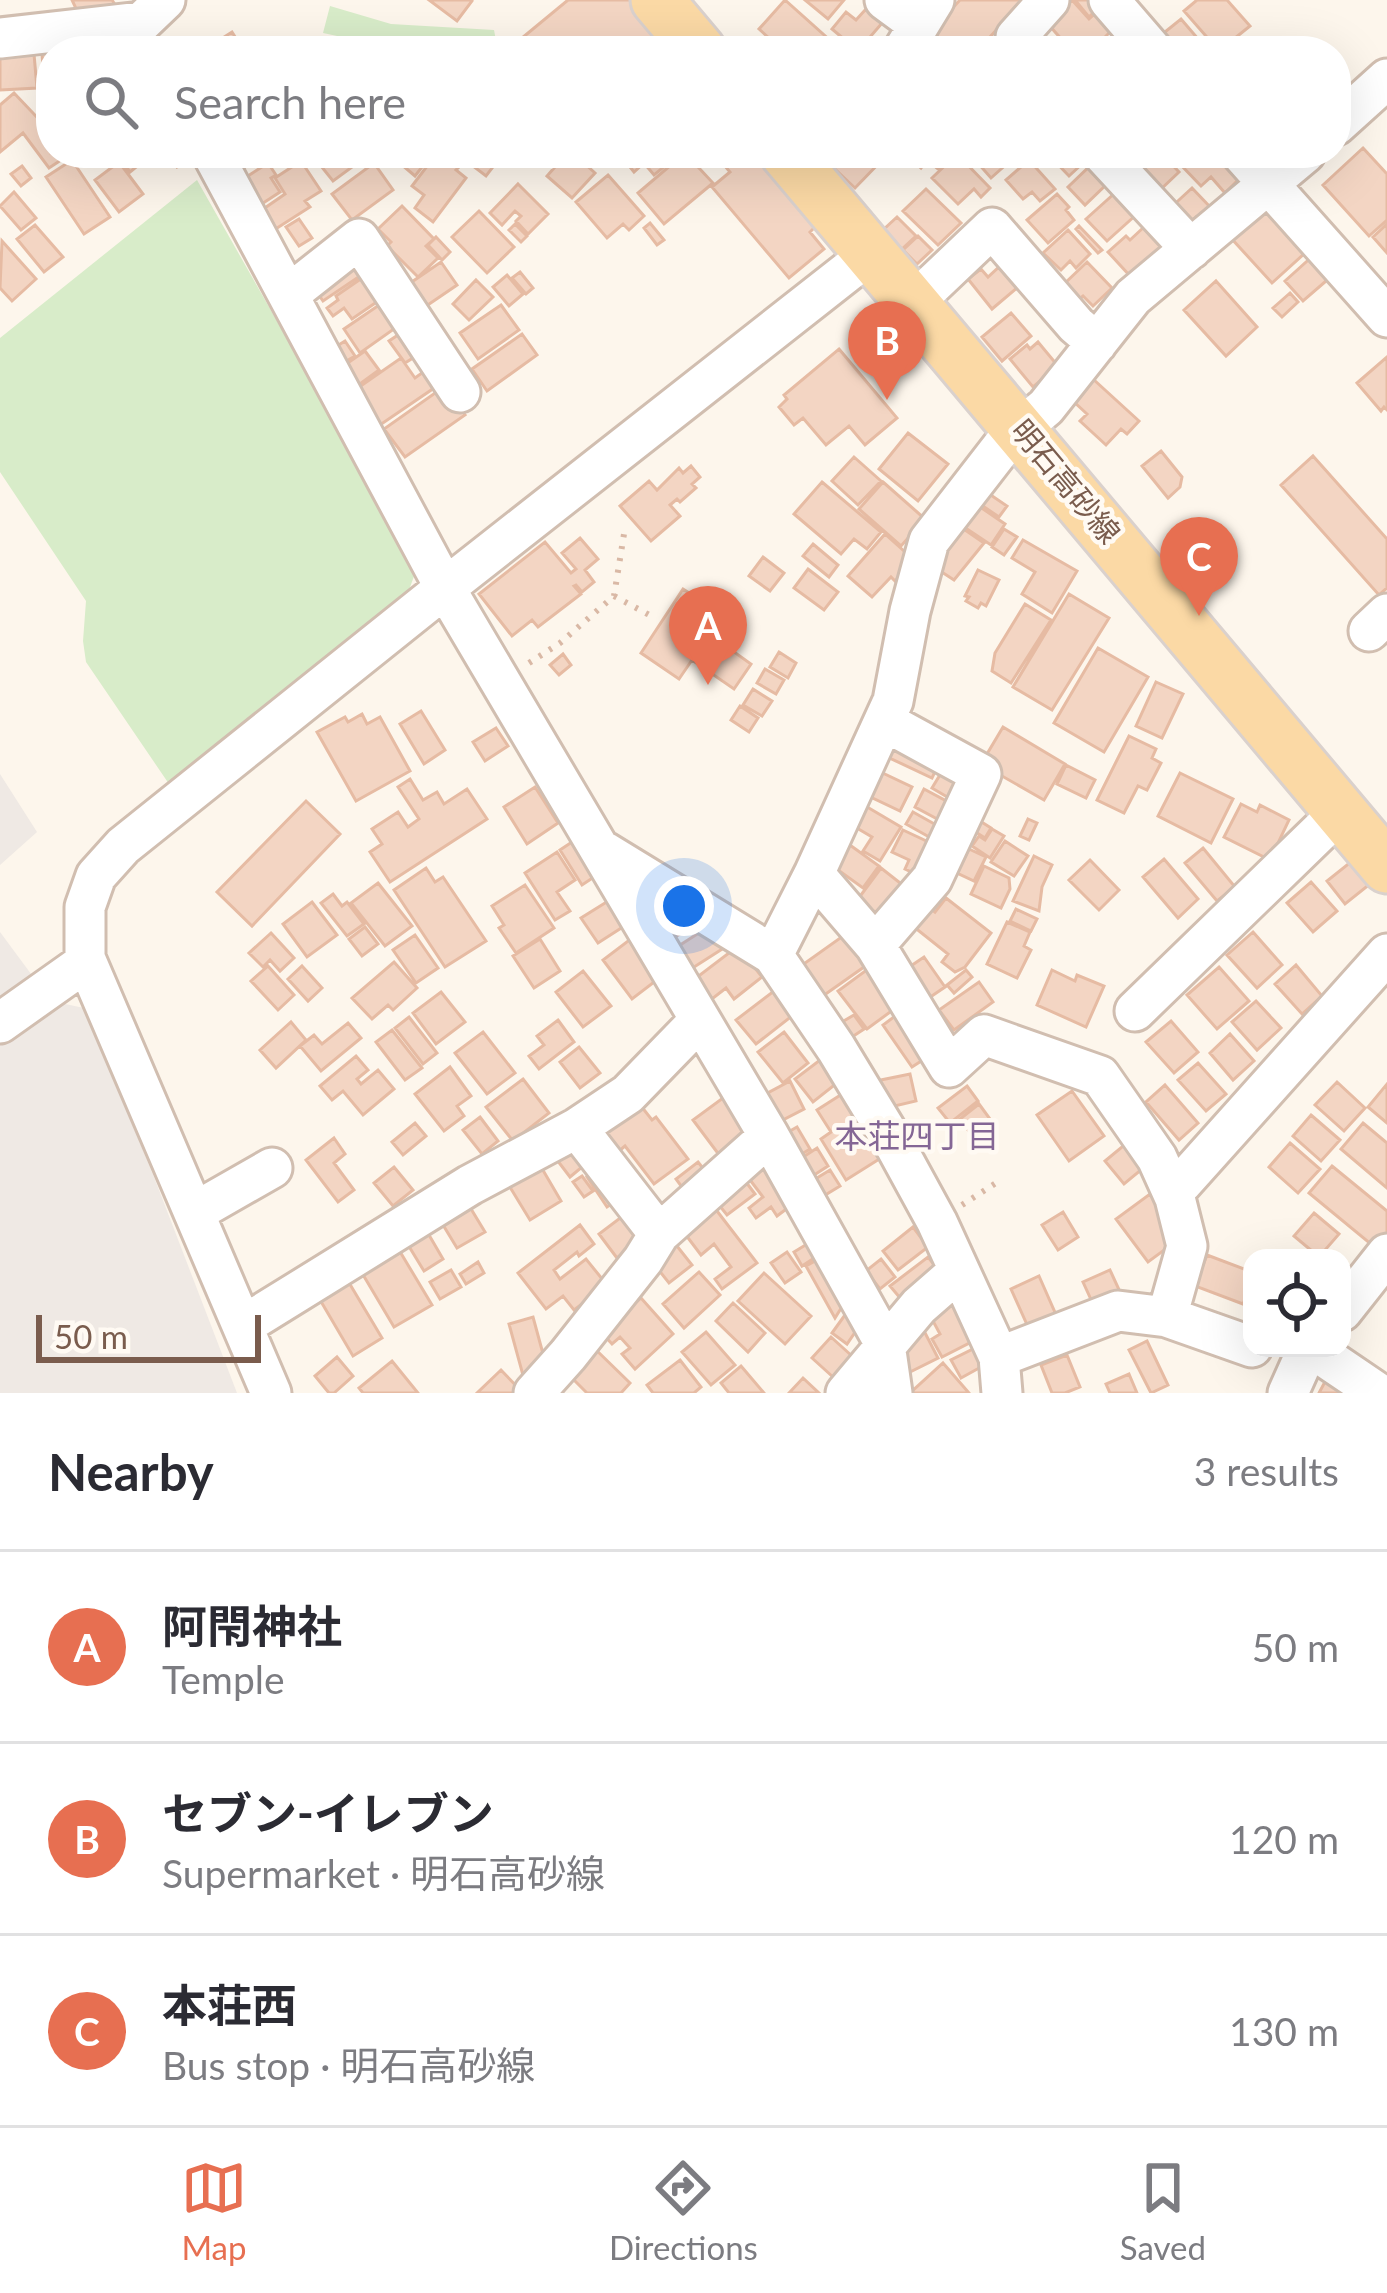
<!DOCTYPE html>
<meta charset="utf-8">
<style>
:root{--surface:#fff;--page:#f7f7f7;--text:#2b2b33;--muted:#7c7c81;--line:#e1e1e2;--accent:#e76f51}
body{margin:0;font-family:Lato,"Noto Sans JP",sans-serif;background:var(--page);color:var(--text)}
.controls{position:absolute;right:36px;bottom:36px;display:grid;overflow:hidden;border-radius:24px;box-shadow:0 12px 48px #0002}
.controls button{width:108px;height:108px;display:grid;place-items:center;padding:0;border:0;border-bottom:3px solid var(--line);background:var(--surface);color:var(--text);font:60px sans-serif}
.scale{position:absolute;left:36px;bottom:30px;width:225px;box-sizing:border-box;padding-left:12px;border:6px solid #7a5c4d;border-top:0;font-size:33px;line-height:42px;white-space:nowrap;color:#7a5c4d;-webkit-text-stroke:9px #fffaf3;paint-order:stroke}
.you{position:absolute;left:684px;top:906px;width:42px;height:42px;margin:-30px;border:9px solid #fff;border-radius:50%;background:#1a73e8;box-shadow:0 0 0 18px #1a73e833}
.badge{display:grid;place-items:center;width:78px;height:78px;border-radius:50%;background:var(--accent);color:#fff;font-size:39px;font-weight:700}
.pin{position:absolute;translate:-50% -99px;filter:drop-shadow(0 3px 6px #0008)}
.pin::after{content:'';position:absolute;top:63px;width:42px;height:36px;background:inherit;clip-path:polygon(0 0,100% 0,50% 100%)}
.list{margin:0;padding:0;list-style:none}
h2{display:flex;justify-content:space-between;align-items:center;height:156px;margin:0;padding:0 48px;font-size:51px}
h2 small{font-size:39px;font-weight:400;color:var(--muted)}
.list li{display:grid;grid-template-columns:78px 1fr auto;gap:36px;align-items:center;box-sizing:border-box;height:192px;padding:0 48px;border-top:3px solid var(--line)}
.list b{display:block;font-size:45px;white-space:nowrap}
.list p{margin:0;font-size:39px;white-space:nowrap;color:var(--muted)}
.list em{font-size:39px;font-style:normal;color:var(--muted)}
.icon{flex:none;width:66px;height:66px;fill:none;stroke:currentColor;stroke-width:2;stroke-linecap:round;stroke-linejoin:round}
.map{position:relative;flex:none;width:1387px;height:1393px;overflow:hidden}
.search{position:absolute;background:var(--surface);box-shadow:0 12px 48px #0002;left:36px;right:36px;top:36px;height:132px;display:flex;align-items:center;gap:30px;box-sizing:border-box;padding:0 42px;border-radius:48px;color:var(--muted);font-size:45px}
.sheet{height:732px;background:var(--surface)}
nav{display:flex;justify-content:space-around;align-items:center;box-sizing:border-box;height:168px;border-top:3px solid var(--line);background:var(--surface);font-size:33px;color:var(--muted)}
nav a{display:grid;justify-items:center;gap:6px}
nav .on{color:var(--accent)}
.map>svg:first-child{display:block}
</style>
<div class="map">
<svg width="1387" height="1393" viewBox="0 0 1387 1393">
<rect width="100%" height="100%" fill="#fdf6ec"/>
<!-- industrial -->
<path fill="#efe9e4" d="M0,774L37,832L0,865Z
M0,932L51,1001L84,1008L154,1177L237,1393H0Z"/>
<!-- green -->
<path fill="#d8ecc9" d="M330,6L391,24L494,30L498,51H408L323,33Z
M197,180L417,568L409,590L169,784L86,662L83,641L86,601L0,472V338Z"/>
<!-- building -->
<path fill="#f3d5c3" stroke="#e6bba3" stroke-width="3" d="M72,0H112L114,3L80,17Z
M429,0H471L472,1L457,21Z
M568,0H633L676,51H533L522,38Z
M785,0L842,51H783L759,29Z
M805,0H844L828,19Z
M960,0H1024L977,51H913Z
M1072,0L1089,19L1098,11L1113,29L1106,36L1111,42L1101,51H1072L1048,24Z
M1075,0H1089L1097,9L1089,17Z
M1197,0H1227L1250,26L1219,51L1184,11Z
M866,9L883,22L858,51L832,29L846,12L856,20Z
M1181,19L1205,47L1200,51H1173L1160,36Z
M232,32L244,51H202Z
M133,38L137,51H104L103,48Z
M273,40L281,51H256Z
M51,53V104H46L42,54Z
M34,54L37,88L0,90V56Z
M14,93L51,132V153H65L67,156L49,168L23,133L0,152V105Z
M1363,148L1387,174V220L1369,236L1323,185Z
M117,153H133L140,164L130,172Z
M170,153H189L192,160L177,167Z
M235,153H275L255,166L253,162L236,173L227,159Z
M327,153H353L359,162L333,181L317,161Z
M388,153H433L415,176Z
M437,153L459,167L456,170L466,178L433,222L415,208L424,195L412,186Z
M456,153H502L503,154L486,176Z
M544,153H573L595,173L572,198L547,176L554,168L541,156Z
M619,153H681L654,175L644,163L634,172Z
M685,153L713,183L664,224L638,193Z
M714,153H755L816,226L810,232L824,249L789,278L712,187L730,172Z
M821,153H881L885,157L855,188L820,155Z
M904,153H952L938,169L927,160L921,168Z
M969,153H1011L1017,160L1011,165L1009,162L991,178Z
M1073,153L1083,163L1069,176L1048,154Z
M1157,153H1161L1179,172L1159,191L1136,173Z
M1177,153H1222L1243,175L1225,193L1211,177L1201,186L1179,163L1183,159Z
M957,154L990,188L981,197L974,189L958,204L932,178Z
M72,160L110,217L84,234L46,177Z
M1029,160L1055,189L1040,201L1032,192L1023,199L1006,180Z
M301,161L321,191L305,201L310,207L263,237L259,212L285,194L275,178Z
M119,162L143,194L119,212L95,180Z
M268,163L276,175L271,178L280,192L251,211L234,185Z
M374,163L393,190L352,220L332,194Z
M1092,164L1109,182L1085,205L1068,187Z
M22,166L31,178L21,186L11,174Z
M608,175L644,216L629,230L623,224L607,238L576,202Z
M518,184L548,214L528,234L516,221L521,216L515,211L502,225L490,213Z
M1192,188L1212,209L1200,221L1196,217L1183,228L1167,211Z
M926,189L961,223L938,245L903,211Z
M14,192L36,218L21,230L0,206Z
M1116,192L1137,214L1107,241L1086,219Z
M1057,194L1069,207L1066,210L1074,220L1048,243L1027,220Z
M402,206L434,239L426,246L438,258L418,277L387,246L391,242L378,229Z
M1265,208L1305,253L1272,283L1231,238Z
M479,211L514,247L487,273L452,237Z
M897,217L916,236L902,249L883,230Z
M299,219L312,238L299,246L286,227Z
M650,223L664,240L657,245L644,228Z
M515,224L527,236L521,242L509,230Z
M1387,224V253L1373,237Z
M35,225L63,257L44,272L17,239Z
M1079,226L1102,250L1098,253L1076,229Z
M1144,227L1164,248L1132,278L1108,252L1126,236L1130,240Z
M1068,230L1090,254L1076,268L1070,261L1061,270L1043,253Z
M918,236L932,250L917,264L903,250Z
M436,237L450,252L442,260L428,245Z
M2,241L36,279L12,301L0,288Z
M347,252L363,274L323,301L310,282Z
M1315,254L1333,275L1303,301L1285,281Z
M441,262L457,285L419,311L403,288Z
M1087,262L1112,288L1093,306L1083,296L1078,300L1063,285Z
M999,267L1017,288L992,309L968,279L981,269L988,277Z
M520,272L533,288L526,294L512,278Z
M507,275L523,294L509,306L493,287Z
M365,276L381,299L352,319L344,308L333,316L327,308L338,300L336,296Z
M476,280L493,297L469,320L453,304Z
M1216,281L1257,327L1226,356L1184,310Z
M1290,293L1298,302L1282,317L1273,308Z
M385,301L401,324L360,353L344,329Z
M501,305L519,330L478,359L460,333Z
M1011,313L1031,336L1002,361L982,337Z
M407,329L416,356L405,363L389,341Z
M522,334L537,355L487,391L472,369Z
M345,341L355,356L338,366L329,351Z
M1038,342L1058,366L1033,387L1010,359L1027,345L1030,349Z
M839,349L897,418L865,445L849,426L826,445L803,418L794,425L779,407L787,399L784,395Z
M365,351L379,370L353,389L339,369Z
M1387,357V410L1384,407L1381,411L1357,383Z
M401,358L415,378L426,370L437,386L377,427L352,392Z
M1093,379L1139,421L1127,434L1121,429L1106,445L1080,421L1087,414L1073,401Z
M445,386L465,415L405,457L384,429Z
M908,433L948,464L918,501L879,469Z
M1161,451L1182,477L1180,487L1168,498L1142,466Z
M1313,456L1387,539V588L1379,595L1281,485Z
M854,457L881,481L858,505L832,481Z
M691,466L700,477L692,484L696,488L680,502L677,499L670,505L680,516L651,541L620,506L649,481L657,490L679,468L683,473Z
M822,482L881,532L867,549L854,539L841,554L794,514Z
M883,482L925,519L901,546L859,509Z
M979,487L1007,506L999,517L971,498Z
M967,498L1005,524L991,545L952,519Z
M952,521L984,543L954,580L931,565Z
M1004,529L1017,537L1004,555L992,547Z
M885,534L914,560L895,581L891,577L872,597L848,576Z
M580,538L598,559L585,570L594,582L582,592L576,585L574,586L581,594L538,627L532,620L512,636L479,594L545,542L571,573L576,569L562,553Z
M1023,540L1077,571L1052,613L1022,594L1035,572L1012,558Z
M813,544L838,565L829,577L803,556Z
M763,557L784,573L770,591L749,576Z
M808,569L838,592L824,610L794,588Z
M978,570L999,580L986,606L981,603L978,608L966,601L969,597L965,596Z
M683,589L722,614L709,634L751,664L734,689L692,660L679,679L641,653Z
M1069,594L1109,618L1052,710L1013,687Z
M1025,604L1051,620L1011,683L992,671L995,653Z
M1098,648L1148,677L1104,752L1054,723Z
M779,652L796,663L788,678L770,667Z
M563,654L571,665L559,675L550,665Z
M765,669L784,680L776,694L757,683Z
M1156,682L1183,694L1162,738L1136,726Z
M753,689L772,701L762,716L743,705Z
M740,706L758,718L749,732L731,720Z
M421,711L445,750L424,764L400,724Z
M362,714L367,724L380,717L410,771L356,801L317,732L345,717L348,722Z
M1003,727L1065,764L1044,800L981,764Z
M496,728L508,746L485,761L473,742Z
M891,733L942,757L932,778L881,754Z
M1129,736L1156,749L1152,758L1161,763L1147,790L1138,786L1124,813L1097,800Z
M949,760L971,774L954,801L932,788Z
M1066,765L1095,780L1086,798L1057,784Z
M870,767L912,787L900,811L858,791Z
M1180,773L1233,799L1211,843L1158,816Z
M410,779L423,800L437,792L444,804L467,789L487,819L390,882L370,852L382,844L372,829L398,812L408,827L419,819L398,787Z
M535,787L558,823L527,844L504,807Z
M924,789L950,803L941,821L915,807Z
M306,801L340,834L252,926L217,892Z
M857,801L901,827L880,861L863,851L872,837L845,821Z
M1241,804L1257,812L1260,805L1289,820L1270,860L1224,837Z
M913,812L938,826L931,838L906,824Z
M969,814L991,828L985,838L963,824Z
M1028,819L1037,823L1029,840L1020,836Z
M992,829L1004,836L990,858L972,846L979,836L985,840Z
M903,830L939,847L924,878L905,869L909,860L892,852Z
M581,836L603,871L582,885L560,850Z
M843,840L879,866L863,888L827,862Z
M1005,841L1028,856L1014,876L991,862Z
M1203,848L1235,887L1217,901L1185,863Z
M969,849L986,857L974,881L957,873Z
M557,852L575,880L557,892L570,911L555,920L525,873Z
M1362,853L1380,876L1345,904L1327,881Z
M1034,856L1052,865L1042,887L1039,911L1013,901Z
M1164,859L1198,899L1178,918L1143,877Z
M1090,860L1119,890L1099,910L1069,880Z
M984,866L1009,878L1010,889L1001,908L971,894Z
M426,868L435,882L443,877L486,941L445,967L394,890Z
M881,868L904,886L881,917L858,899Z
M1311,882L1337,911L1313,932L1287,903Z
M378,883L412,926L385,946L351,903Z
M525,885L554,928L516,953L499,928L504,925L492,906Z
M333,894L342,906L347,902L364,924L347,936L321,903Z
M668,897L688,929L667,942L647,911Z
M613,898L629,923L598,943L581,918Z
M946,898L991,933L965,967L955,972L942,962L948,954L914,927L929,907L935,912Z
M312,902L337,935L307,957L283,924Z
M1016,909L1037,919L1031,931L1010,921Z
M716,922L730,944L691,969L677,947Z
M1007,922L1030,932L1024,946L1031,950L1017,978L987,964Z
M365,927L378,944L362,956L349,939Z
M850,931L871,962L813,1003L791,973Z
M1253,932L1282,965L1257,988L1227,955Z
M271,933L294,958L280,971L270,960L263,967L249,953Z
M415,935L438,968L416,983L393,950Z
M632,938L662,976L632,999L603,960Z
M540,939L560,971L534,988L513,956Z
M738,946L762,977L734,999L726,988L712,999L696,978Z
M924,957L945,987L923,1002L902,972Z
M394,962L417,988L393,1010L388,1005L372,1019L352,998Z
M1296,965L1322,996L1302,1014L1275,984Z
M268,966L294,995L278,1010L251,981Z
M302,966L322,988L308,1001L288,979Z
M872,966L901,1004L867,1029L838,991Z
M1219,967L1249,1001L1217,1029L1187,995Z
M966,970L972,977L954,993L947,985Z
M1052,970L1075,981L1077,975L1104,986L1086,1027L1037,1005Z
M583,971L611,1006L583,1027L556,992Z
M979,982L993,1002L954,1030L939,1010Z
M778,988L797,1012L756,1044L736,1020Z
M441,992L465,1022L436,1044L413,1013Z
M1256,1001L1281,1028L1257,1050L1232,1022Z
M902,1011L932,1054L912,1067L883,1025Z
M854,1015L864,1029L852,1037L842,1022Z
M409,1017L437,1053L423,1064L395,1028Z
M558,1020L574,1042L539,1069L529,1056L544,1045L537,1036Z
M1171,1021L1198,1052L1174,1073L1146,1042Z
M291,1022L306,1040L276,1068L260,1050Z
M348,1023L361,1038L321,1071L300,1046L314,1035L322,1044Z
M392,1030L422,1068L405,1080L376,1042Z
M483,1032L515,1073L487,1094L455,1053Z
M784,1032L808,1063L783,1083L758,1052Z
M1230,1034L1254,1061L1233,1080L1210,1053Z
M579,1047L600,1073L580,1088L560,1062Z
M356,1056L368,1070L357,1079L361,1084L378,1070L394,1089L363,1115L343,1091L332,1100L320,1086Z
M824,1057L842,1079L813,1102L795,1079Z
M1198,1063L1226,1094L1206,1111L1178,1080Z
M450,1067L471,1096L457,1106L464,1116L444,1131L415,1094Z
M910,1074L916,1101L882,1109L876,1081Z
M523,1079L549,1113L513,1141L486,1107Z
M790,1081L804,1109L775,1124L760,1097Z
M1337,1082L1365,1108L1344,1131L1315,1105Z
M1387,1084V1123L1368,1107Z
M1165,1085L1198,1123L1179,1140L1146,1102Z
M967,1086L978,1101L950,1123L938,1108Z
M853,1087L892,1151L846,1180L821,1139L831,1132L817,1110Z
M1072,1091L1104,1136L1069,1161L1037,1115Z
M727,1095L762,1140L723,1160L693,1120Z
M979,1104L990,1119L971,1134L960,1119Z
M641,1106L652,1120L656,1117L688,1159L654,1184L625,1146L619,1151L605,1133Z
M1311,1115L1340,1140L1321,1161L1293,1136Z
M480,1117L498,1141L482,1154L463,1130Z
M415,1123L426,1136L403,1155L392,1142Z
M1363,1123L1387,1143V1188L1341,1149Z
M797,1127L810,1149L797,1157L783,1135Z
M1134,1137L1153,1160L1124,1184L1105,1161Z
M334,1138L345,1154L334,1163L354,1190L338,1202L306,1160Z
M1290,1143L1320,1169L1298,1193L1269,1167Z
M566,1147L582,1167L570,1177L554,1156Z
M817,1148L828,1166L808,1179L797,1161Z
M763,1157L797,1201L777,1216L771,1207L756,1218L749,1208L763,1197L744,1172Z
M537,1160L561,1201L530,1220L505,1179Z
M698,1162L710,1177L687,1194L676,1179Z
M603,1166L623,1196L607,1207L587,1177Z
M1332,1166L1387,1211V1239L1378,1250L1309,1193Z
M394,1167L413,1190L393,1206L374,1183Z
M830,1170L840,1186L822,1197L812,1181Z
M740,1174L755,1194L727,1215L711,1195Z
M582,1176L593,1191L584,1197L573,1182Z
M1150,1194L1182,1237L1148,1262L1116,1219Z
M707,1198L757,1263L722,1289L715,1279L731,1267L714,1244L701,1255L676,1222Z
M465,1199L485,1232L457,1248L437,1215Z
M632,1209L650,1232L617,1258L599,1234Z
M1063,1212L1078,1237L1058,1250L1042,1225Z
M1314,1213L1339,1234L1319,1257L1294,1236Z
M422,1223L443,1259L424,1271L402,1235Z
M580,1225L594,1244L579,1256L577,1252L554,1270L560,1279L586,1259L607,1285L574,1310L563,1296L546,1309L518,1273Z
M913,1227L928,1247L898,1270L883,1251Z
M817,1238L825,1251L802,1266L794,1252Z
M673,1241L692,1265L669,1283L650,1259Z
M399,1250L432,1305L394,1327L362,1273Z
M787,1252L801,1272L785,1283L771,1263Z
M826,1255L848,1297L835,1318L806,1266Z
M1207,1255L1252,1272V1282L1243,1304L1195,1286Z
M928,1257L943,1276L906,1305L890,1286Z
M881,1259L895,1277L880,1289L866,1271Z
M478,1262L484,1273L466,1284L460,1274Z
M451,1270L461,1287L440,1299L430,1282Z
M1110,1270L1121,1294L1094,1306L1083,1282Z
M699,1272L720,1295L684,1328L663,1304Z
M764,1273L811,1316L785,1344L738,1301Z
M345,1276L382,1338L353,1356L316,1293Z
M1039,1276L1057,1317L1029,1329L1011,1289Z
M960,1291L983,1336L942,1357L932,1339L940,1334L926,1308Z
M641,1298L673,1334L635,1369L622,1354L630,1348L620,1337L612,1344L602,1333Z
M733,1303L765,1333L748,1352L716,1321Z
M850,1308L864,1319L847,1344L832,1333Z
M533,1317L548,1372L524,1379L509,1324Z
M922,1327L938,1358L910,1372L895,1341Z
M706,1332L735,1365L711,1385L682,1352Z
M831,1337L863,1366L844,1387L812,1358Z
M1147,1341L1168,1385L1151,1393L1129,1350Z
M591,1345L630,1383L621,1393H587L565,1371Z
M981,1345L990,1362L961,1378L951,1360Z
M1067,1355L1080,1387L1065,1393H1052L1041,1365Z
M337,1357L353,1376L334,1393H329L315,1376Z
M680,1360L701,1387L694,1393H653L647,1385Z
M392,1361L418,1393H363L359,1388Z
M943,1363L969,1393H910Z
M741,1366L764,1393H729L721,1383Z
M501,1370L523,1393H477Z
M1129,1374L1137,1393H1110L1106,1384Z
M803,1378L819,1393H789Z
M1327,1378L1354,1393H1319Z"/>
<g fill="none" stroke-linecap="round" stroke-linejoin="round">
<defs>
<path id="minor" d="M885,0L919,25
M1109,0L1153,51
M0,38L142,22L165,0
M903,51L934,0
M1027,51L1016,37L1049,0
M1336,125L1387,79
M212,153L445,588L769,1136L885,1344L892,1393
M1102,153L1191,249
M1241,153L1387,317
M288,295L359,239L460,392
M912,304L992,228L1076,325L1097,343
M1369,631L1387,614
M605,852L773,955L836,1048L896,1147L937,1222L999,1357L1002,1393
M814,874L875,945L949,1067L984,1035L1100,1076L1157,1158L1175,1198L1187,1246L1167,1317
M875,945L932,879L981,774L884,721
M773,955L814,874L893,701L910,611L929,541L1008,439L1046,407L1133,297L1305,153
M1135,1011L1340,812
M0,1023L79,967
M577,1128L659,1234
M1182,1183L1387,954
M195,1212L272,1168
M1342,1311L1387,1254
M244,1325L470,1185L577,1128L628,1094L700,1020
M1313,1349L1378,1393
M999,1357L1118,1311L1167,1317L1252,1347
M271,1393L85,958V907L96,876L123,846L445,588L870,254
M534,1393L568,1355L643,1260L659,1234L769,1136
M846,1393L919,1306L959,1271
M1288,1393L1301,1364L1313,1348"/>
<path id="major" d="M657,0L700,51
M786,153L1387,867"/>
</defs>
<!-- minor casing -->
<use href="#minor" stroke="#d1beb0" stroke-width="45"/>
<!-- major casing -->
<use href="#major" stroke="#dad1cd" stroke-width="57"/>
<!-- path -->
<path stroke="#d9b8a5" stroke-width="6" stroke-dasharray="3 9" stroke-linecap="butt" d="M614,596L655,618
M529,663L560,643L614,596L624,534L631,529
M962,1205L999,1181"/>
<!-- minor -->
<use href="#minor" stroke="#fff" stroke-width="39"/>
<!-- major -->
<use href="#major" stroke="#fbd9a5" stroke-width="51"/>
</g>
<g text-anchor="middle" stroke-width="9" stroke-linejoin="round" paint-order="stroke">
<!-- street labels -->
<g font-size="30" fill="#7a5c4d" stroke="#fffaf3">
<text transform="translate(1065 482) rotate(50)" y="10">明石高砂線</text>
</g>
<!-- neighbourhood labels -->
<g font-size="33" fill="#846695" stroke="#fffaf3">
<text x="917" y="1148">本荘四丁目</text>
</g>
</g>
</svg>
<div class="controls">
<button><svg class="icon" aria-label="locate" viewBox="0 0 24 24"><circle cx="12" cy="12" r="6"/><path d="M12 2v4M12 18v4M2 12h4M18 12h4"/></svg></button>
</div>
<div class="scale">50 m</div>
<div class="you"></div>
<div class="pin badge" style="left:708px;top:685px">A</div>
<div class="pin badge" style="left:887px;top:400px">B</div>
<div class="pin badge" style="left:1199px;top:616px">C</div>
<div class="search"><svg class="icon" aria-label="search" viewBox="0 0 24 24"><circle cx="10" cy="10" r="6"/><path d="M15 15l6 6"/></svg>Search here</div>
</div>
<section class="sheet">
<h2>Nearby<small>3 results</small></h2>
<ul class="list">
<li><span class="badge">A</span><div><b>阿閇神社</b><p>Temple</p></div><em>50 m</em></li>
<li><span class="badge">B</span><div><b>セブン-イレブン</b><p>Supermarket · 明石高砂線</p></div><em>120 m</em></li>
<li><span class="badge">C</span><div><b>本荘西</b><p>Bus stop · 明石高砂線</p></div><em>130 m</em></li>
</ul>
</section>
<nav>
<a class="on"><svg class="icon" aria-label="map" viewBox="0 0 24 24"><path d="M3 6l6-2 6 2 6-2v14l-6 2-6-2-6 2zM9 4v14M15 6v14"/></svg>Map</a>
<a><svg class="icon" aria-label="directions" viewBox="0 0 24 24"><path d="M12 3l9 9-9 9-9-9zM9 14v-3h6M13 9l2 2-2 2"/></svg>Directions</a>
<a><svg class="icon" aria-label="saved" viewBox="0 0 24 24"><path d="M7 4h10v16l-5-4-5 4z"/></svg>Saved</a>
</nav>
